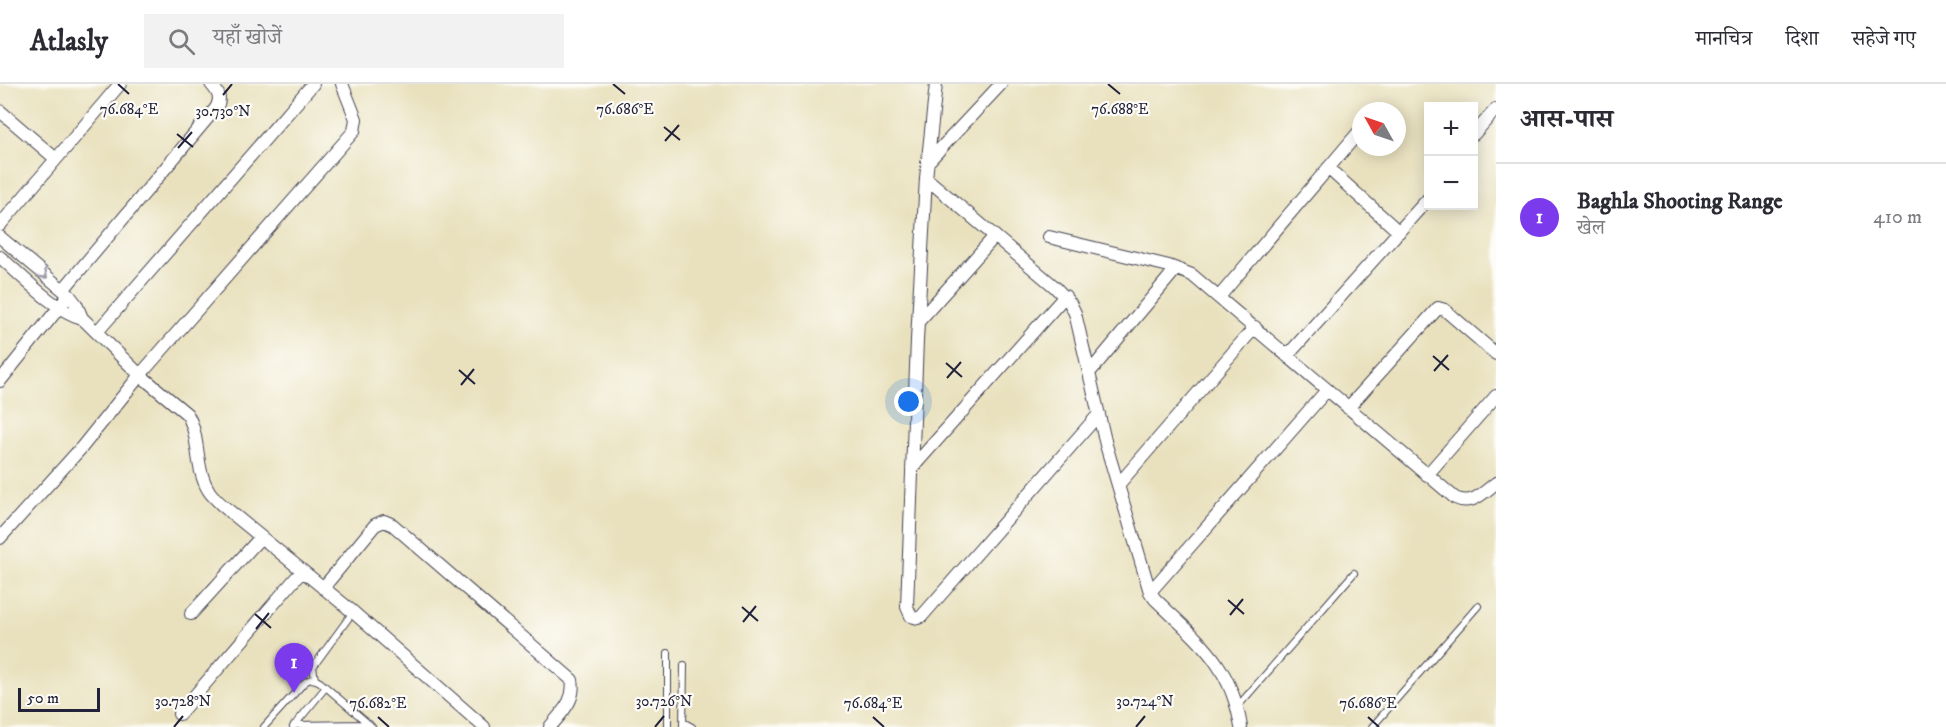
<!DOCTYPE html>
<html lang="hi">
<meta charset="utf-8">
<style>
:root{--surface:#fff;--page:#f2f2f3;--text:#2b2b33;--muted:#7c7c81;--line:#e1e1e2;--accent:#7c3aed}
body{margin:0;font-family:"IM FELL DW Pica","Noto Serif Devanagari",serif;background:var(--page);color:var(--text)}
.controls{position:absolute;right:18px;top:18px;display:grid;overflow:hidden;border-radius:0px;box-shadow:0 3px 15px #0003}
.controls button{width:54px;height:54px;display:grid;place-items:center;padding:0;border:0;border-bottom:2px solid var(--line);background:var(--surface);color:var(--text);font:30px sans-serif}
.compass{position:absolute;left:1352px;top:18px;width:54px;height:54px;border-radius:50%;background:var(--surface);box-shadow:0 3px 15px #0003;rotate:310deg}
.scale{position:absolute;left:18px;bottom:15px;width:82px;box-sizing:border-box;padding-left:6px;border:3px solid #22223b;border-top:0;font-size:16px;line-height:21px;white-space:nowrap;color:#22223b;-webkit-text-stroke:4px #fdfcf7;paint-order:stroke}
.you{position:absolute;left:909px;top:318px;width:21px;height:21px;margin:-15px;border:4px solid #fff;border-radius:50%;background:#1a73e8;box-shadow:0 0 0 9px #1a73e833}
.badge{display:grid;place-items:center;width:39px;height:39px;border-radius:50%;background:var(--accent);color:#fff;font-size:20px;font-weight:700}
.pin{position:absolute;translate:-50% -50px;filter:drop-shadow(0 2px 3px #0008)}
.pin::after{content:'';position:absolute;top:32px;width:21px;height:18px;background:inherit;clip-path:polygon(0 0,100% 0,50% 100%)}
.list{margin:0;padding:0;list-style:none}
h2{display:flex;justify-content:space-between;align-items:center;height:78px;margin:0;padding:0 24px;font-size:26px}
h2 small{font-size:20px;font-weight:400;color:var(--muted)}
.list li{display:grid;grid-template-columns:39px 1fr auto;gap:18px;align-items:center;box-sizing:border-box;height:108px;padding:0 24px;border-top:2px solid var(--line)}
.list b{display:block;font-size:22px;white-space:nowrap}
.list p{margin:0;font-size:20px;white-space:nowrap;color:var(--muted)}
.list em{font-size:20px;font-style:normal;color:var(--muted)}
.icon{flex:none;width:33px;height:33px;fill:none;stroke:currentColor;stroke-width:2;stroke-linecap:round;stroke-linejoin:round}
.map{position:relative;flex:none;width:1496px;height:643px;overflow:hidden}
header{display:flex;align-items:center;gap:36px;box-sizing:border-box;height:84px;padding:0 30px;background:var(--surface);border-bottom:2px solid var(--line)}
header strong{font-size:28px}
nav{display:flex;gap:33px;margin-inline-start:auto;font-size:21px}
.search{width:420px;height:54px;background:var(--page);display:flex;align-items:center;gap:15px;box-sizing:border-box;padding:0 21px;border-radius:0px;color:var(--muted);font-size:22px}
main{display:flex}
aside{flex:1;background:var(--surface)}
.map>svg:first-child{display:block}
</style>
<header>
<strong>Atlasly</strong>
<div class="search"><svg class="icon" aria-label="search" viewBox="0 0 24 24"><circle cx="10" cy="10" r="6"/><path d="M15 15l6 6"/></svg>यहाँ खोजें</div>
<nav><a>मानचित्र</a><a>दिशा</a><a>सहेजे गए</a></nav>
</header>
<main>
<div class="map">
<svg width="1496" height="643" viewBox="0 0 1496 643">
<rect width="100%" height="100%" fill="#fdfcf7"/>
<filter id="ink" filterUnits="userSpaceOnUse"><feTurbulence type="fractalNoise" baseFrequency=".0167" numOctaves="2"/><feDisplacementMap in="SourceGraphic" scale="12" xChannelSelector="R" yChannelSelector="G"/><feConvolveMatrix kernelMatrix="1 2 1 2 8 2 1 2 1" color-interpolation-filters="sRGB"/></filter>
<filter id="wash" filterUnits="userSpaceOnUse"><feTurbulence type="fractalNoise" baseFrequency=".008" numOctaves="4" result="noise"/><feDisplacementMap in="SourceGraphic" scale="24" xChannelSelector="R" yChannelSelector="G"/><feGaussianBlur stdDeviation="1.35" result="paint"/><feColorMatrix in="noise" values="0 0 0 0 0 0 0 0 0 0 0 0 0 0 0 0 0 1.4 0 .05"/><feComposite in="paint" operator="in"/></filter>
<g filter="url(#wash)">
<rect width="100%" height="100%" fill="#e9e1be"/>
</g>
<g filter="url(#ink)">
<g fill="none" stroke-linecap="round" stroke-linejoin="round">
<defs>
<path id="service" d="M315,595L313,583L353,528
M1238,622L1354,489
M683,638L692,643
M294,641L369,640
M264,643L303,600C309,594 313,594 320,598L372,643
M293,643L326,603
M668,643V569
M683,643L684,581
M1372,643L1478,522"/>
<path id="minor" d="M342,0L356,35L354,47L140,291L187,330C201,353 194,384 209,407C212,412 218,417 222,421L353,528L484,643
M936,0L926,94L917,256L907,523L911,532L918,534L922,532L1099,330
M0,27L56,75
M1474,50L1496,25
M927,79L1001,0
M1328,84L1399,148
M926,94L1055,203L1070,219L1075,229L1106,361L1150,508L1155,515C1198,557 1231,579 1241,643
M0,141L120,0
M0,153L69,211L76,220L82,234L140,291L82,363L0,454
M1049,153L1169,182L1192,191L1455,414C1472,422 1483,409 1496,399
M0,173C22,192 55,227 82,234
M63,206L216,24C222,14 218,8 211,0
M1219,213L1358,49
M918,238L995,152
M97,248L313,0
M1287,272L1428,115
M1089,289L1176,185
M0,297L69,211
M1348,324L1438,224L1445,226L1496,270
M912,384L1065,212
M1427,391L1496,312
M1118,401L1255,243
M323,504L375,441L384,437L393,441L572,596C576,616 562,628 550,643
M1150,508L1327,306
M191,530L261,453
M179,630L302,487"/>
</defs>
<!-- service casing -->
<use href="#service" stroke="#403f4f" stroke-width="8"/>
<!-- minor casing -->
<use href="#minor" stroke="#403f4f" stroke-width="14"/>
<!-- service -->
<use href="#service" stroke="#fff" stroke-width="6"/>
<!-- minor -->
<use href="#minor" stroke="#fff" stroke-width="12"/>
</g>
<!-- one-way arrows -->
<defs><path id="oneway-chevron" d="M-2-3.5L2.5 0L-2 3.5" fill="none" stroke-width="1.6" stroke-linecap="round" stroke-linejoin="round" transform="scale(1.5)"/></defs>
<use stroke="#9c9ca7" href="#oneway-chevron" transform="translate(44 191) rotate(41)"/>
</g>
<!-- ticks -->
<path fill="none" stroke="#22223b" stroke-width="2" d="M118,0L129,10M613,0L625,10M1108,0L1120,10M223,11L232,0M664,43L680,56M177,50L193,63M665,57L679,41M178,64L192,48M1433,272L1449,286M946,279L962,293M459,286L475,300M1434,287L1448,271M947,294L961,278M461,301L474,285M1228,516L1244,530M742,523L758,537M255,530L271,544M1230,531L1243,515M743,538L756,522M256,545L269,529M378,633L389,643M873,633L884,643M1368,633L1379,643M174,643L183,632M655,643L664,632M1136,643L1145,632"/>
<g font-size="15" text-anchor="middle" fill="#22223b" stroke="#fdfcf7" stroke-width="4.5" stroke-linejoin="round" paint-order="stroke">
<text x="129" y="30">76.684°E</text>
<text x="625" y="30">76.686°E</text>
<text x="1120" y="30">76.688°E</text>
<text x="223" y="32">30.730°N</text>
<text x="183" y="622">30.728°N</text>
<text x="664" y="622">30.726°N</text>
<text x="1145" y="622">30.724°N</text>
<text x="378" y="624">76.682°E</text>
<text x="873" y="624">76.684°E</text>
<text x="1368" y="624">76.686°E</text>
</g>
</svg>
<div class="controls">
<button>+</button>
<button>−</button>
</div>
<svg class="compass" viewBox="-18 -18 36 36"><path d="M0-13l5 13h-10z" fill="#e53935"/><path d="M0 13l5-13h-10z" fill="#7c7c81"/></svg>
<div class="scale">50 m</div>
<div class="you"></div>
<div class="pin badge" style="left:294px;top:609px">1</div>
</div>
<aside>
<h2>आस-पास<small></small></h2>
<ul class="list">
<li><span class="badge">1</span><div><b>Baghla Shooting Range</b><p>खेल</p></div><em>410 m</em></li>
</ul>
</aside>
</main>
